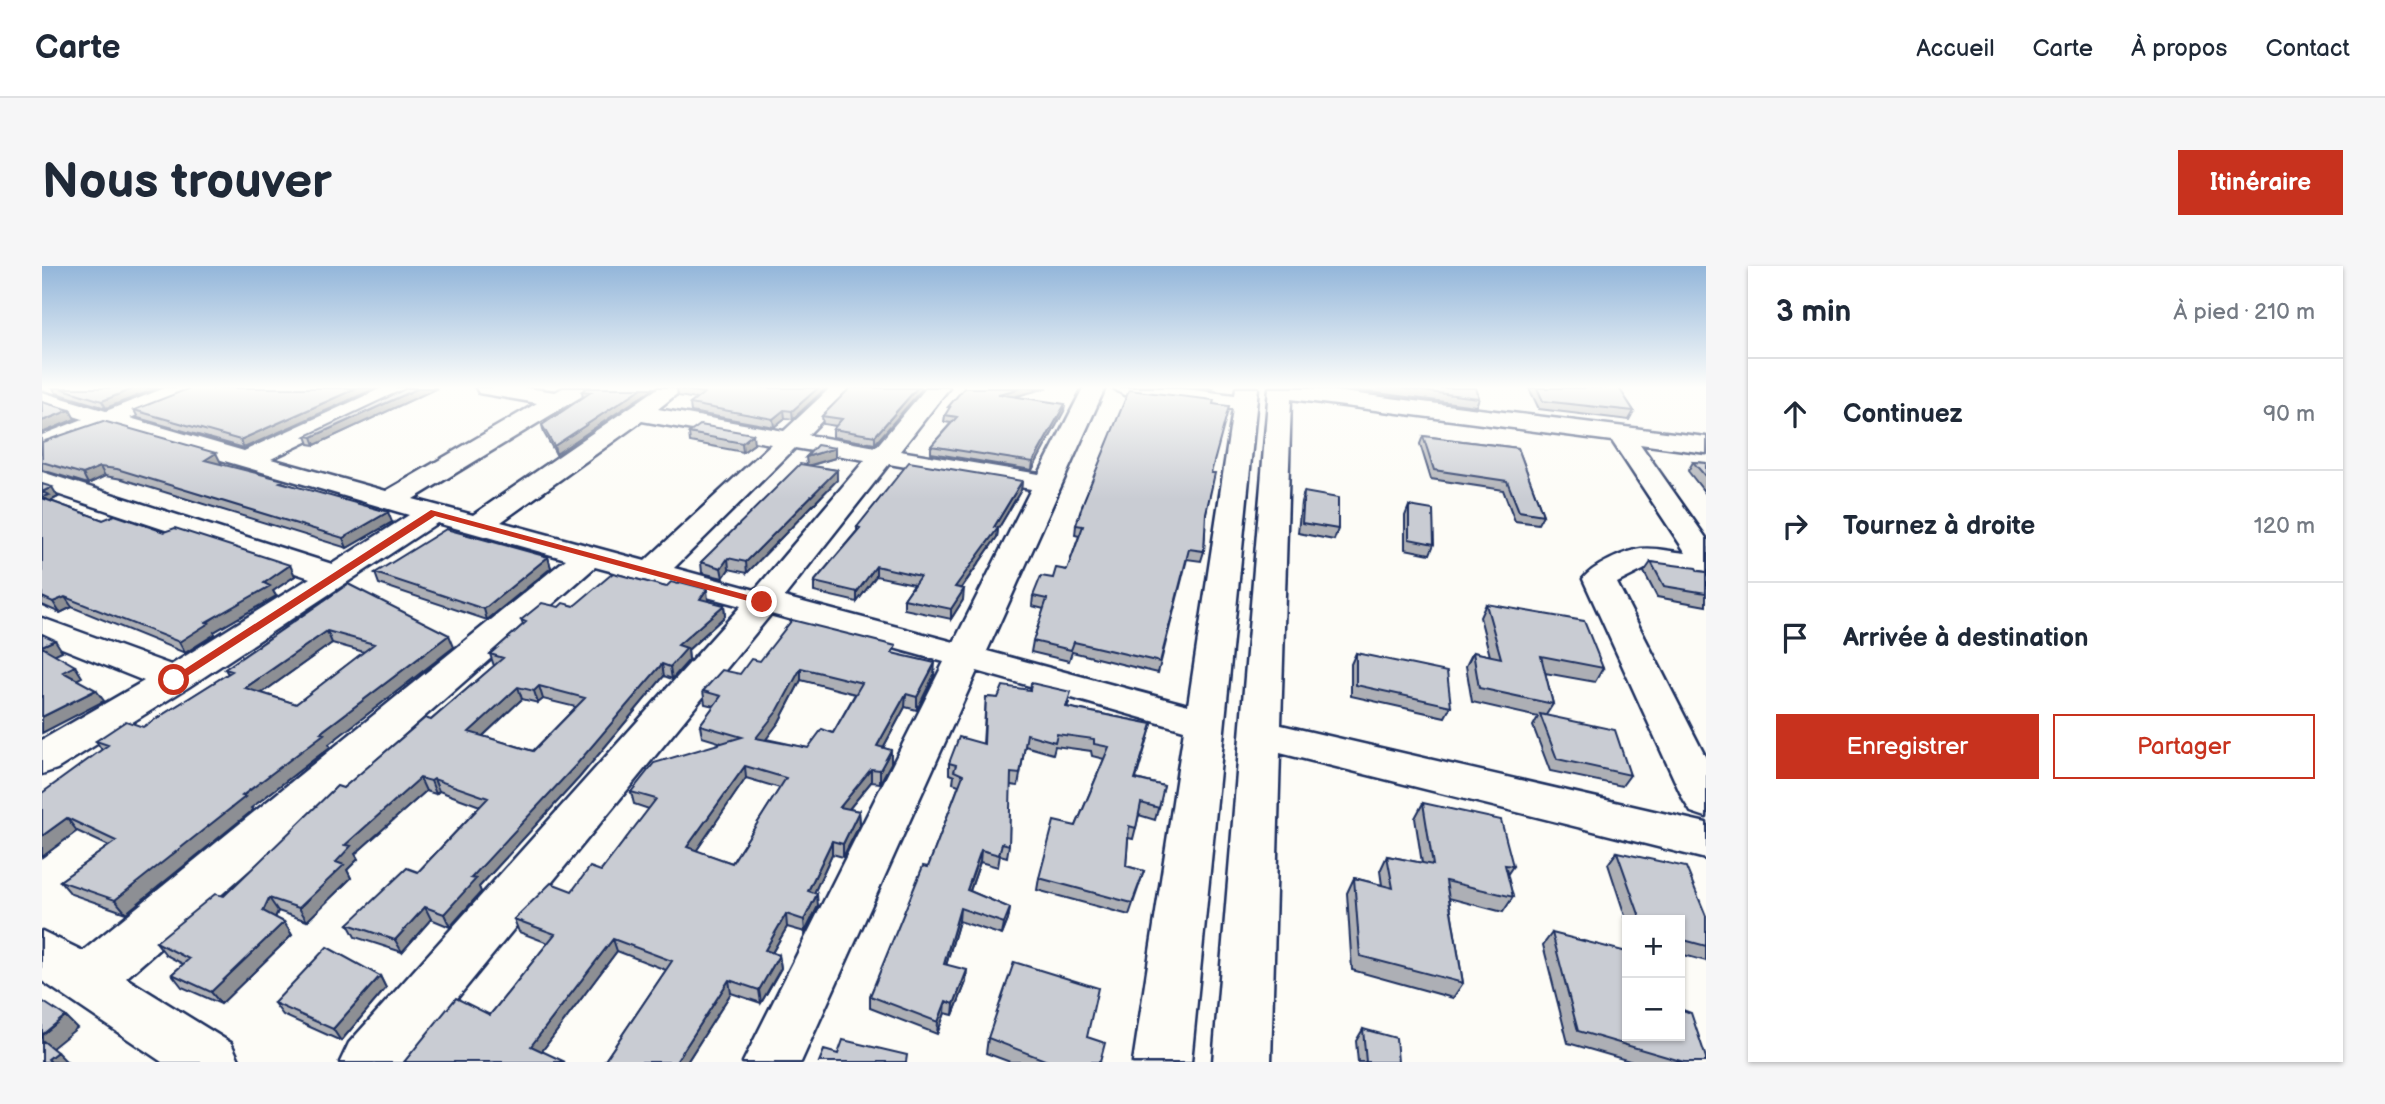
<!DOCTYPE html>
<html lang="fr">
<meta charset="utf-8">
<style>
:root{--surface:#fff;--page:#f6f6f7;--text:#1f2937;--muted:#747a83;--line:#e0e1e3;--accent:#c8321e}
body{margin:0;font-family:"Balsamiq Sans",sans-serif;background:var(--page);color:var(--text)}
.controls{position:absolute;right:21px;bottom:21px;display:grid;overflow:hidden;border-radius:0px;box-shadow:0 2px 5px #0004}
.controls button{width:63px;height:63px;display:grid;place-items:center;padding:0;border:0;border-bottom:2px solid var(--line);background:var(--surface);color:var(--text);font:35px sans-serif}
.stop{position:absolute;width:21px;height:21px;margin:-16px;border:5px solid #c8321e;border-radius:50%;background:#fff}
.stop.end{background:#c8321e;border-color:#fff;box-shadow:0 2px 7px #0008}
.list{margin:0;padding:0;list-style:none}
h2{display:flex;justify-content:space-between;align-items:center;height:91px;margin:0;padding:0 28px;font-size:30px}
h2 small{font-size:23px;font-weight:400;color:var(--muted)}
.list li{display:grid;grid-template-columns:46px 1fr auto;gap:21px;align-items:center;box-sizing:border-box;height:112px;padding:0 28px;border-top:2px solid var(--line)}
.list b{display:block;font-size:26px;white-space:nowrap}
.list em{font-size:23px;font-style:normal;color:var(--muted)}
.actions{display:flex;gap:14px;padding:21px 28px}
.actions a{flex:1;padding:16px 0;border:2px solid var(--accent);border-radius:0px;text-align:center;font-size:24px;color:var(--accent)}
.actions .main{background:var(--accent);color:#fff}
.icon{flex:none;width:38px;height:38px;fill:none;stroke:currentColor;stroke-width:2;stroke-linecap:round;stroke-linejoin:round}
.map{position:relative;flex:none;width:1664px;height:796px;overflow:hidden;border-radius:0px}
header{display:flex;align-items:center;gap:42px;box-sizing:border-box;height:98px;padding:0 35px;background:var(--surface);border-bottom:2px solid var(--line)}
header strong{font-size:33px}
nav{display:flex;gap:38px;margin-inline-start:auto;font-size:24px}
.intro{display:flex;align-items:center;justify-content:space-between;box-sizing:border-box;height:168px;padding:0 42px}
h1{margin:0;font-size:49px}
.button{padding:18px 32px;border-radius:0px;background:var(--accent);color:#fff;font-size:24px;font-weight:700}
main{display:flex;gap:42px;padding:0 42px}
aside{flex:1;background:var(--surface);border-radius:0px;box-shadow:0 2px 5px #0004}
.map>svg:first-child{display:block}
</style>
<header>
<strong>Carte</strong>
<nav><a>Accueil</a><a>Carte</a><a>À propos</a><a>Contact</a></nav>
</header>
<div class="intro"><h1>Nous trouver</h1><a class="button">Itinéraire</a></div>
<main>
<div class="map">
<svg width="1664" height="796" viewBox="0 0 1664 796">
<rect width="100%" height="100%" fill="#fdfcf7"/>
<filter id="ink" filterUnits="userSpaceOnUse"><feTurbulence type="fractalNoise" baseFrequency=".0143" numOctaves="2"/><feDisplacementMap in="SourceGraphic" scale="14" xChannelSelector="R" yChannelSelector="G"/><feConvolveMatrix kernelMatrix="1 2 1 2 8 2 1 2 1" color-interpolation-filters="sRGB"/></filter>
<g filter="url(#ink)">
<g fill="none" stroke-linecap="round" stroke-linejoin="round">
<defs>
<path id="minor" d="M123,122H154L151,127L88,152L202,185L340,122H369L366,127L229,193L344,225L495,137L437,127L434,122H485L513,126L521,122H548L545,127L371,233L431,249L616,122H642L616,143L742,165L788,122H812L766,169L834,181L884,122H907L858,185L997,208L1041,122H1063L945,385L1146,439L1191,143L1082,129L1071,122H1135L1193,129L1194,122H1216L1149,796H1091L1142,464L935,405L759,796H701L902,396L729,348L363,796H298L307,777L699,340L553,301L84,712L189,777L198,796H120L0,715V665L41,685L524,293L395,257L145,422L15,503L0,508V474L102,415L0,374V352L129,399L268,312L0,223V206L290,298L367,249L66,161L0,186V169L41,153L0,140V126L64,145ZM600,155L729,178L603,295L459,256ZM753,182L823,194L713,324L632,302ZM847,198L989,223L912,376L742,331Z
M1227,122H1267L1664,171V187L1598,178L1664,272V309L1605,302L1575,317L1664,492V551L1649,546L1642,535L1541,313C1550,300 1583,285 1599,283C1613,281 1630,286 1644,287L1570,175L1249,133L1239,459L1664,557V593L1238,487L1229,796H1171Z"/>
</defs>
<!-- minor casing -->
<use href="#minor" stroke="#1b2f5e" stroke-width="5"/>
<!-- minor -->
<use href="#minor" fill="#fdfcf7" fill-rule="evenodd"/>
</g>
<!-- wall -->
<path fill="#adafb5" stroke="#1b2f5e" stroke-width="2" fill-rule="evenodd" d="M11,122H116L64,142L14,127Z
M334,122L202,182L96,152L92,144Z
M395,122L273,179L267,178L264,170Z
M612,122L514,188L502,167L500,159L541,132L540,125Z
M784,122L751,153L743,152L732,161L649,146L648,138L655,133L636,130L635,123Z
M808,122H881L833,178L791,171V163L794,160L781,158L780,150Z
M1136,122H1171L1170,124Z
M1311,122H1434L1437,132L1434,140L1311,124Z
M1487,122H1577L1592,145L1587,154L1497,143Z
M973,130L1022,145L990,204L889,187V180L909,157L902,156L903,149Z
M1171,138L1169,207L1164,247L1162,285L1159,295L1145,293L1116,407L1030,386L1027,395L989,386L991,375L1002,343L990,340L991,330L1011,312L1025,304L1037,270L1033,269L1034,259Z
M647,167L712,178L701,186L648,176Z
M1381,170L1476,182L1501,249L1496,258L1473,255L1461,224L1389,213L1378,178Z
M0,176L179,197L177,198L243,217L350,256L305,282L80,213L63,210L46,218L0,204Z
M793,182V192L767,200L795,204V214L705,307L687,303L681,312L660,307L659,296L765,199Z
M1651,196L1664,197V228L1646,205Z
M980,215L979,224L956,263L955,271L919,323L921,334L909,353L862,343V333L872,318L834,310L815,336L772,326V316L815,265V261Z
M0,218L16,231L10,234L11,236L61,254L122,266L253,310L231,325L234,330L172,366L173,368L143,387L30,341L18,347L0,339Z
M1262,226L1296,263L1292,274L1256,267L1259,236Z
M1367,240L1392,278L1388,288L1363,283V250Z
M506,291L509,302L445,354L337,318L333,307Z
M1609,296L1664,306V340L1615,331L1602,306Z
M306,318L412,381L287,478L288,481L209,542L211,544L84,647L29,628L18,615L67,580L35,565L0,591L60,484L54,475L101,461L186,408L183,403ZM290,377L322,386L254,438L220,427Z
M666,334V335L682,339L683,350L646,384L647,394L630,413L622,410L537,512L437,621L439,626L408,661L389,653L360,686L313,671L306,658L376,606L438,540L397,525L394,528L384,525L313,588L316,593L305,604L309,612L265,655L236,645L233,652L242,656L250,669L179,738L140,721L130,708L141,698L124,689L114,676L182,630L301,522L389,454L452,400L448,388L481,359L479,354L517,341ZM480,433L496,437L501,433L534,441L491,485L441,470Z
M1444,338L1561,402L1553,416L1503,407L1511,438L1504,449L1588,509L1580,520L1508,505L1491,460L1496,451L1430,436L1424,400L1431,386L1448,390L1438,351Z
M1314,387L1409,440L1403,451L1309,430V398Z
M853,388L892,409L875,444L863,441L841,482L849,484V497L838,517L829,516L807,543L817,545L818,558L801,591L790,588L772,627L776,640L763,666L745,661L730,687L737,689L739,702L719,737L689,727L645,796H562L624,704L575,685L500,785L362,796L448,749L506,677L477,666L472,653L530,625L559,605L607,543L592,538L589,526L680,477L660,471L658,459L672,440L663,438L661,425L698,408L718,395ZM759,414L813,428L791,467L766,482L724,473L737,456ZM704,512L738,522L690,597L654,585Z
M944,431L1027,437L1025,441L1110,458L1094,513L1122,520L1113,554L1097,549L1091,573L1086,572L1084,600L1102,605L1087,649L995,624L997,612L1034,560L1062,493L1050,490L1049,485L1013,480L1011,488L983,480L976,520L968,519L967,579L965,591L958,589L956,601L938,596L928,625L968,642L966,654L960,669L917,655L904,699L924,716L911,749L903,747L895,768L828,742V730L886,601L917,519L911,517L912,510L907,508V497L941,478Z
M1381,537L1471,600L1465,609L1471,631L1461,646L1407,632L1421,717L1411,732L1310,704L1305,627L1312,612L1340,619L1338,605L1345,590L1380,597L1373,552Z
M1575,586L1664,650V695L1638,688V654H1585V656L1566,598Z
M1510,667L1585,770L1664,796H1591L1526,777L1501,679Z
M338,710L344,722L299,775L241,749L232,737Z
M1321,763L1356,796H1316L1314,775Z
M1045,771L1058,796H968L944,787L946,772Z"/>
<!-- shaded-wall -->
<path fill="#8d8f94" stroke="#1b2f5e" stroke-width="2" d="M93,122H116L64,142L60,135Z
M315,122H334L202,182L198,174Z
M377,122H395L273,179L270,171Z
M600,122H612L514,188L512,180Z
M776,122H784L751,153L750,145Z
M875,122H881L833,178V170Z
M980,122H1005L956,135V128Z
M1023,138L1022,145L990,204L991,196Z
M28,144L33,153L0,167V155Z
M742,144L743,152L732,161L731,153Z
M711,168L712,178L701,186L700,177Z
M793,182V192L765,200L764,191Z
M174,187L179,197L167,204L163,194Z
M58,201L63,210L46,218L41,208Z
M795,204V214L705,307L704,296Z
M980,215L979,224L956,263L955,271L912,332L913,321L952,261Z
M10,221L16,231L10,234L13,239L0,232V226Z
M346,246L350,256L305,282L301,272Z
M506,291L509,302L445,354L442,343Z
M686,292L687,303L681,312L679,302Z
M248,299L253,310L231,325L234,330L172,366L173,368L143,387L137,376Z
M834,300V310L815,336V326Z
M665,323L666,334L660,344L658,333Z
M922,323L921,334L909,353V343Z
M23,331L30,341L18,347L11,336Z
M682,339L683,350L646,384L647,394L630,413L628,401L636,379Z
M285,365L290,377L210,434L203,422Z
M407,369L412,381L287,478L288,481L209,542L211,544L84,647L73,634L278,467Z
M13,374L20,385L7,391L0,380Z
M893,397L892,409L875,444V431Z
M620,398L622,410L537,512L437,621L439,626L408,661L402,648L429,612Z
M33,400L40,411L29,417L21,406Z
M759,402V414L737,456L716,484L714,472Z
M497,420L501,433L496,437L492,425Z
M476,421L480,433L432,478L427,466Z
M54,424L62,435L0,467V451Z
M864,428L863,441L835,493V480Z
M849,484V497L838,517V504Z
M703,500L704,512L648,594L645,581Z
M829,503V516L798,554V541Z
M378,512L384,525L313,588L316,593L305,604L309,612L265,655L257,642L294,596L303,579Z
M392,513L397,525L394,528L389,515Z
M817,545L818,558L801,591V578Z
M25,552L35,565L0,591V570Z
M790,575V588L767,638L766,625Z
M939,584L938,596L924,636L925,624Z
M775,628L776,640L763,666L762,654Z
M227,632L236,645L230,658L221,645Z
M383,641L389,653L360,686L353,674Z
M918,642L917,655L901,710L902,698Z
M968,642L966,654L960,669L962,657Z
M744,648L745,661L724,697L723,684Z
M242,656L250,669L179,738L169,726Z
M571,673L575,685L494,793L489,780Z
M737,689L739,702L719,737L717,724Z
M925,704L924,716L911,749L912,738Z
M338,710L344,722L299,775L291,763Z
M687,714L689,727L645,796H634Z
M904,735L903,747L895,768L896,756Z
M23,750L35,762L9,783L0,775V769Z
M15,786L25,796H8L6,793Z"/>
<!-- building -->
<path fill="#c9ccd3" stroke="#1b2f5e" stroke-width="2" fill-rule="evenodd" d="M18,122H93L60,135Z
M148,122H315L198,174L92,144Z
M365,122H377L270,171L264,170Z
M544,122H600L512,180L500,159L549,126L540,125Z
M636,122H776L750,145L742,144L731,153L648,138L662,127L635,123Z
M808,122H875L833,170L791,163L800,153L780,150Z
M922,122H980L956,128L1023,138L991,196L889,180L915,151L903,149L908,141H906Z
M1354,122H1434L1437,132Z
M1495,122H1577L1592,145L1501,135Z
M1087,124L1172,134L1171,138L1187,140L1169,207H1173L1164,247L1162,285L1147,283L1118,396L1032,376L1029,384L991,375L1005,333L991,330L999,310L1011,312L1014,302L1025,304L1041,260L1034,259L1042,234Z
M0,136L28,144L0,155Z
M61,155L174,187L163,194L242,214L238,216L346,246L301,272L75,203L58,201L41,208L0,196V176Z
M658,159L711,168L700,177L647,167Z
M1381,170L1476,182L1501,249L1477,245L1465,215L1392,204Z
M775,179L793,182L764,191Z
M867,196L980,215L952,261L956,262L913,321L922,323L909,343L862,333L878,310L834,300L815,326L772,316L818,262L815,261Z
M1651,196L1664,197V211Z
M758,198L795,204L704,296L686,292L679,302L659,296Z
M0,218L10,221L0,226L7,229L0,231Z
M1262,226L1296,232V263L1260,257Z
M0,232L61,254L73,249L122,266L133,262L248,299L222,317L228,320L164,356L167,357L137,376L23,331L11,336L0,331Z
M1367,240L1391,244L1392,278L1367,273Z
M404,263L506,291L442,343L333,307Z
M1609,296L1654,302L1656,305L1664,306V327L1622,320Z
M571,307L624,321L629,316L636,318L638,316L665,323L658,333L682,339L636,379L645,382L628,401L620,398L534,499L429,612L434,613L402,648L383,641L353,674L306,658L365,602L376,606L446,532L392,513L389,515L378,512L303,579L309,580L294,596L302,599L257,642L227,632L221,645L242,656L169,726L130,708L147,693L114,676L173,628L182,630L295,520L301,522L383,452L389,454L461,392L448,388L484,356L479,354L500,337L517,341L521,337L532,340ZM497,420L543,432L491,485L427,466L476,421L492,425Z
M306,318L407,369L278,467L282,468L200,530L203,531L73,634L18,615L74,575L25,552L0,570V527L66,479L54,475L84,455L101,461L190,405L183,403ZM285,365L332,378L254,438L203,422Z
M1444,338L1542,355L1561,402L1499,390L1511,438L1437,422L1431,386L1459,392Z
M750,354L854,380L850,387L893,397L875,431L864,428L835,480L849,484L838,504L829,503L798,541L817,545L801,578L790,575L766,625L775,628L762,654L744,648L723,684L737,689L717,724L687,714L634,796H562L630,695L571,673L489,780L523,796H362L414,732L448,749L513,668L472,653L509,617L530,625L548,601L559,605L614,533L589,526L612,497L700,471L658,459L679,430L661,425L680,404L698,408L709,393L718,395ZM759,402L820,417L791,467L780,463L766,482L714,472L736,444ZM703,500L744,512L690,597L645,581Z
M0,368L13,374L0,380Z
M0,381L33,400L21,406L54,424L0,451Z
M1314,387L1405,406L1409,440L1314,419Z
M989,417L1029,426L1024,441L1110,458L1093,513L1122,520L1117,542L1099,537L1094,562L1087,560L1084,600L1102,605L1090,637L997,612L1012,555L1034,560L1067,481L1052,478V473L1015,468L1013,476L985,468L978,508L969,507L967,579L960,577L957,589L939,584L925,624L968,642L962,657L918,642L902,698L925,704L912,738L904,735L896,756L828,730L881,600L886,601L921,509L912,505L914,499L907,497L917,471L942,478L944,431L956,432L961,420L988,424Z
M1498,448L1573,464L1588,509L1515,493Z
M1381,537L1459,554L1471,600L1463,599L1471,631L1404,615L1421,717L1318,690L1312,612L1351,622L1345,590L1391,599Z
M1575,586L1644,601L1664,650V680L1638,673V654H1599Z
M1510,667L1585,686V770H1638V743L1649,747L1664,792V796H1642L1536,765Z
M285,681L338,710L291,763L232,737Z
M972,696L1056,722L1045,771L1063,777L1058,796H1008L946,772Z
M0,735L23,750L0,769Z
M1321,763L1354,772L1356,796H1324Z
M0,774L15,786L6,793L9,796H0Z
M801,774L865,789L864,796H777L782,784L796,788Z"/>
</g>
<!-- sky -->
<linearGradient id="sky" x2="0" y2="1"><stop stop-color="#93b6da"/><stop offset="0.52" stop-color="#fefefb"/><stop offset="1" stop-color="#fefefb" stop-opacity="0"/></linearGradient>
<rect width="1664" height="233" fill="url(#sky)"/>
<!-- route -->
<path fill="#c8321e" d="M389,244L724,334L726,336L717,338L393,250L136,416L126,414Z"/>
</svg>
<div class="controls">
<button>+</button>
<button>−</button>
</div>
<div class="stop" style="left:132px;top:414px"></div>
<div class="stop end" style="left:720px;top:336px"></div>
</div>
<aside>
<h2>3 min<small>À pied · 210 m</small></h2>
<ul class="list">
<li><svg class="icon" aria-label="ahead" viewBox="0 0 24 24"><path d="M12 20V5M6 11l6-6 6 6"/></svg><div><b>Continuez</b></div><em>90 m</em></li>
<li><svg class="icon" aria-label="right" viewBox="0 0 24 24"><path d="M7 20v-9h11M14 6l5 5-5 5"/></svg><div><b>Tournez à droite</b></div><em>120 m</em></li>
<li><svg class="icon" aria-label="arrive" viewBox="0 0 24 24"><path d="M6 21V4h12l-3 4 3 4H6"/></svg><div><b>Arrivée à destination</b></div></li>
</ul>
<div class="actions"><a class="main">Enregistrer</a><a>Partager</a></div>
</aside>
</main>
